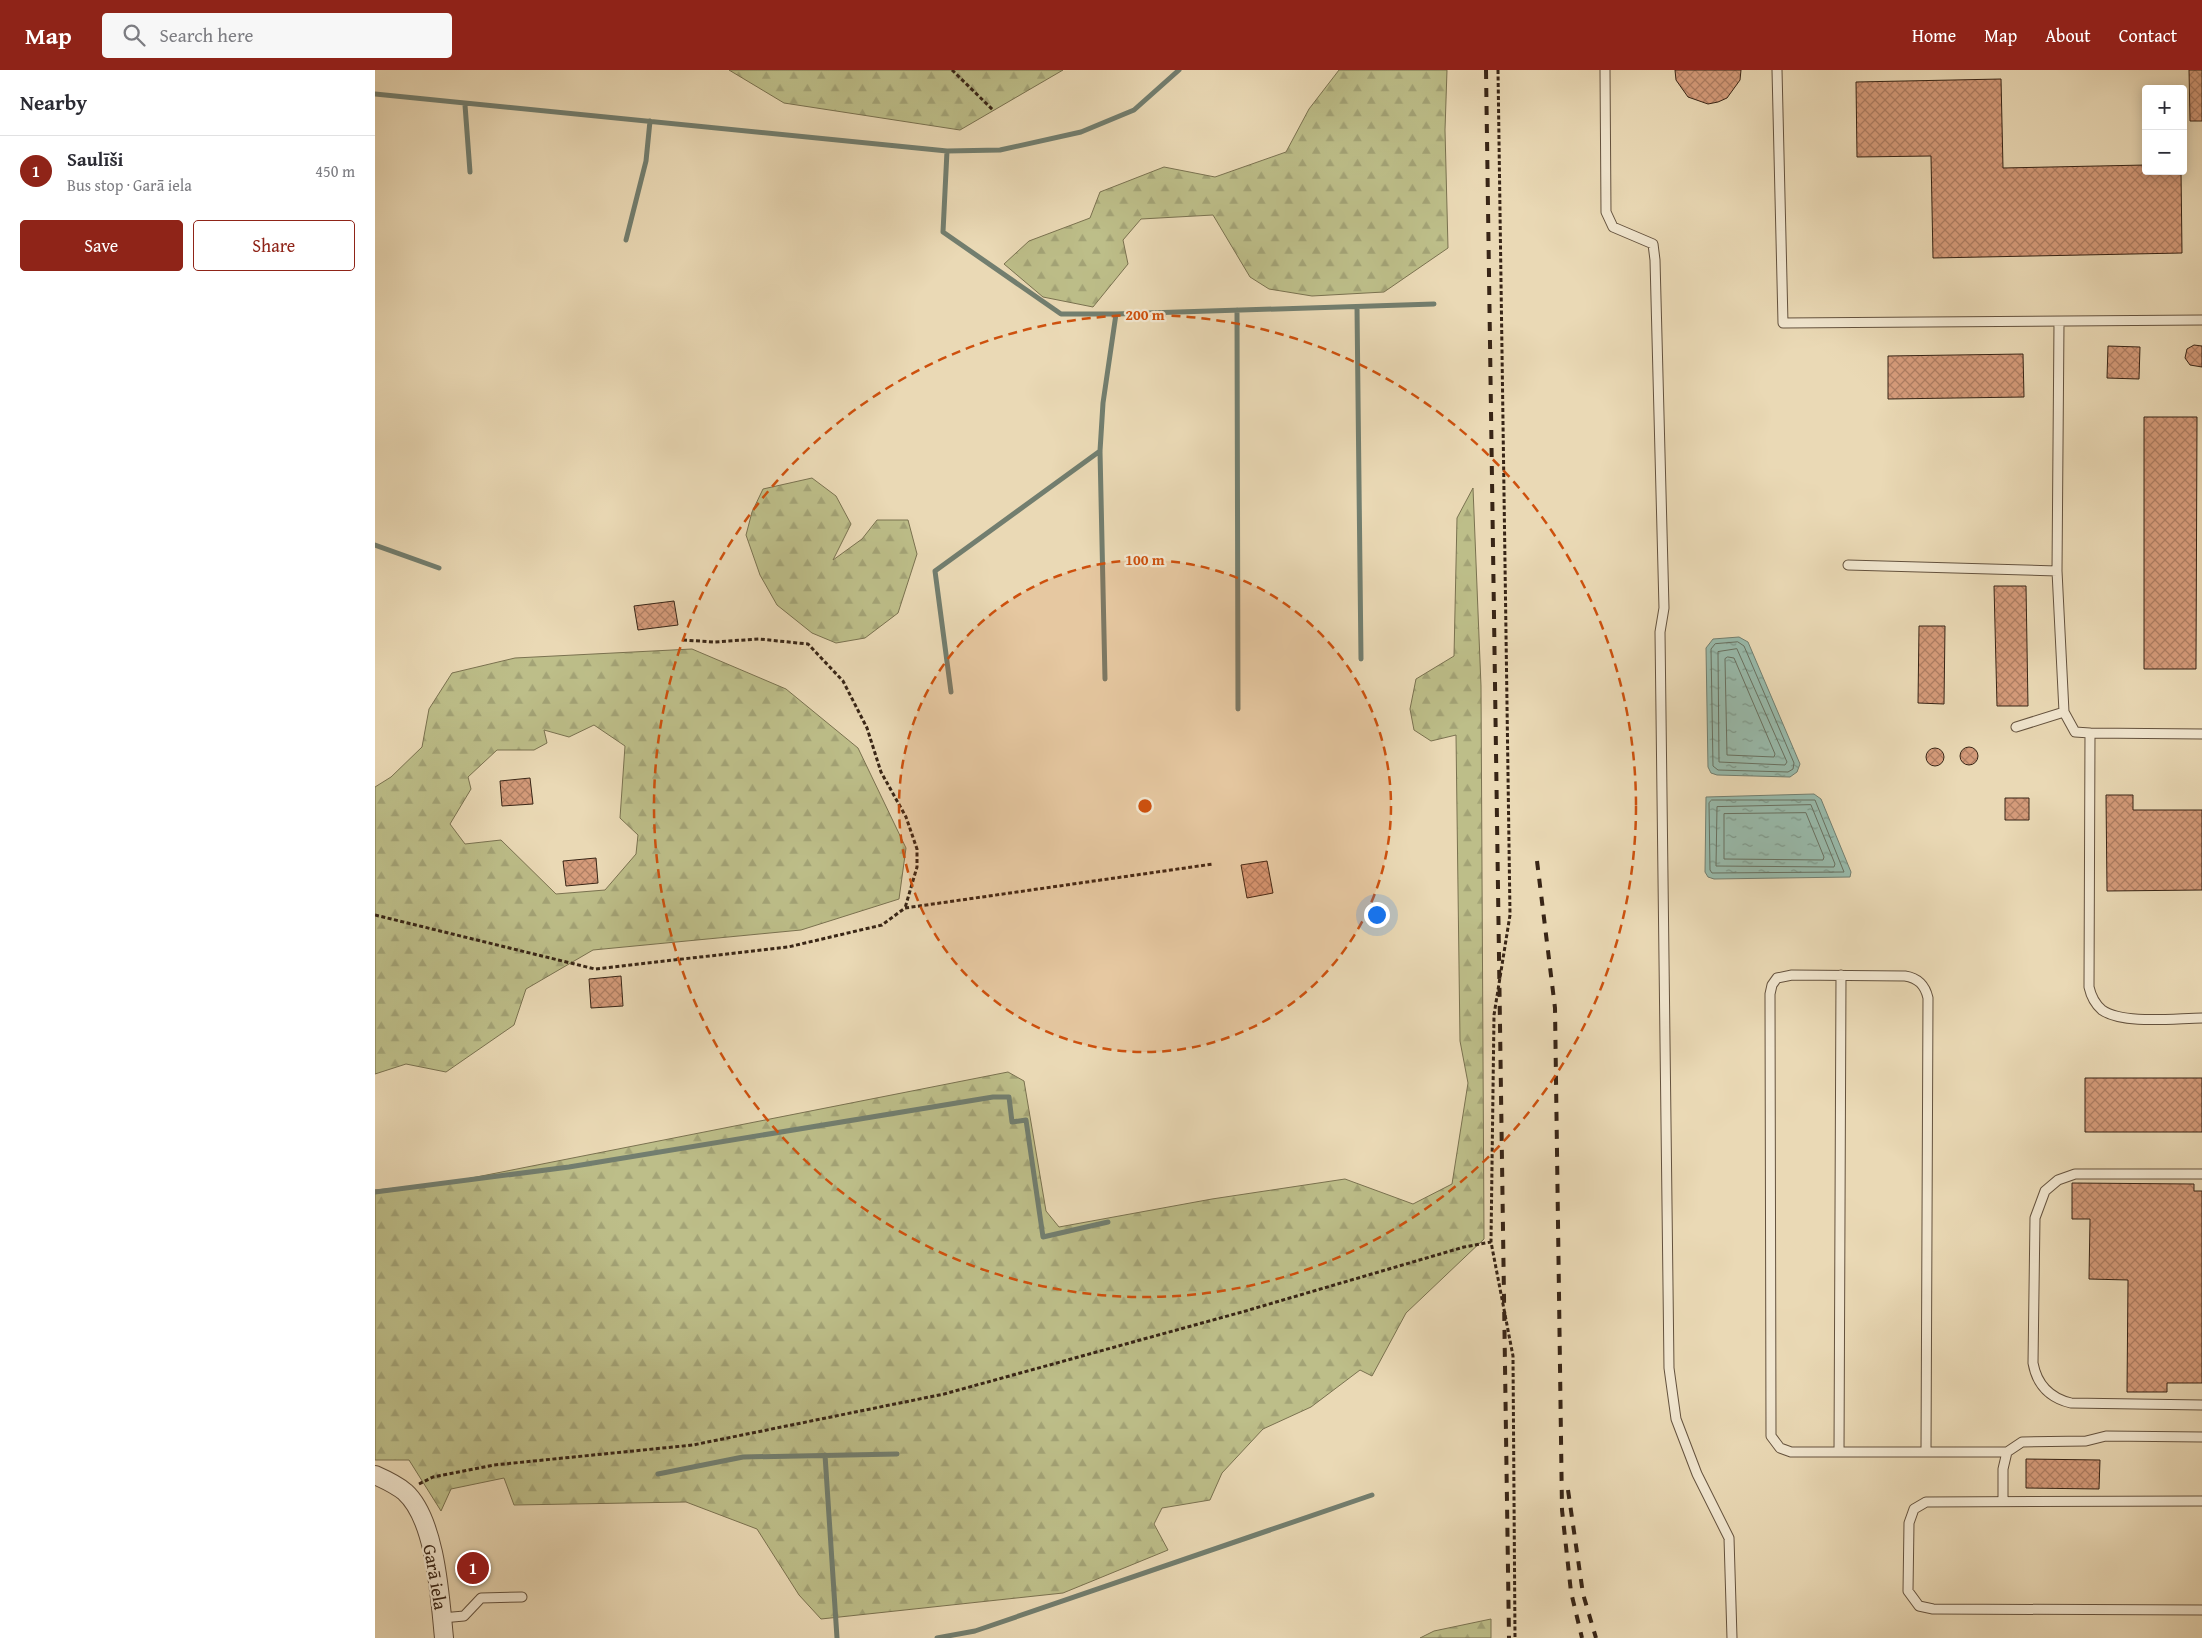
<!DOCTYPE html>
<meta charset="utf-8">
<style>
:root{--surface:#fff;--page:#f7f7f7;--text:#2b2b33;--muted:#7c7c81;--line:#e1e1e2;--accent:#8f2418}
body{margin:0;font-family:"Gentium Book Plus",serif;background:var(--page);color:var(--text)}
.controls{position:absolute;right:15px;top:15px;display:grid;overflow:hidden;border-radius:5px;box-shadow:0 2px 12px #0003}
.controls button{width:45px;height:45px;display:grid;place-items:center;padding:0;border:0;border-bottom:1px solid var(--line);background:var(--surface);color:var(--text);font:25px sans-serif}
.you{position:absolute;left:1001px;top:844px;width:18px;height:18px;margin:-12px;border:4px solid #fff;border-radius:50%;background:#1a73e8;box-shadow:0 0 0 8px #1a73e833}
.badge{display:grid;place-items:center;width:32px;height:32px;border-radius:50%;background:var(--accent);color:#fff;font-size:16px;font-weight:700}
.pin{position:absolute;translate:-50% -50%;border:2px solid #fff;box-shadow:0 1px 5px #0006}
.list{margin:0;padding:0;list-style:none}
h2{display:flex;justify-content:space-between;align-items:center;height:65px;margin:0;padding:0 20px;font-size:21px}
h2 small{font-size:16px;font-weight:400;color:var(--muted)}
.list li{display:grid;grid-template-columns:32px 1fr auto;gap:15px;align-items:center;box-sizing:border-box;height:70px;padding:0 20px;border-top:1px solid var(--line)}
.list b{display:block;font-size:19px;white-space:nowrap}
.list p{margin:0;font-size:16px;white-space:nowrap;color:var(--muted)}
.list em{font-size:16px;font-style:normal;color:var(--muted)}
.actions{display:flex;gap:10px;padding:15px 20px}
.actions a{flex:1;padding:11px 0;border:1px solid var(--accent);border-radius:5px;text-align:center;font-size:18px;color:var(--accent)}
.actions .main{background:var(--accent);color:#fff}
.icon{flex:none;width:28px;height:28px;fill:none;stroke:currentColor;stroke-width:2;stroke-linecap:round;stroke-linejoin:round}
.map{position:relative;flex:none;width:1827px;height:1568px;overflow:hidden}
header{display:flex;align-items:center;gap:30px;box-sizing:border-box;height:70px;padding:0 25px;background:var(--accent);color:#fff}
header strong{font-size:24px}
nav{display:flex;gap:28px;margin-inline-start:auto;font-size:18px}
.search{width:350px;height:45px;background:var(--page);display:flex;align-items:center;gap:12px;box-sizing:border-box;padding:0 18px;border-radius:5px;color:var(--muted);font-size:19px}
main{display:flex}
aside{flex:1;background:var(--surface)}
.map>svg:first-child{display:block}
</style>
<header>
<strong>Map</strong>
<div class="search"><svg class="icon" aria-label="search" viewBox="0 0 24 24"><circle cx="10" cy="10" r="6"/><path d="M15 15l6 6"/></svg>Search here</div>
<nav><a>Home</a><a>Map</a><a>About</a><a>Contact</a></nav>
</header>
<main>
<aside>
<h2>Nearby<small></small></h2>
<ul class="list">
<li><span class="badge">1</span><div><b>Saulīši</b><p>Bus stop · Garā iela</p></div><em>450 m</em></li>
</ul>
<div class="actions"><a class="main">Save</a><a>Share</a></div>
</aside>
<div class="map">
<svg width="1827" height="1568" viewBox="0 0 1827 1568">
<defs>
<pattern id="forest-firs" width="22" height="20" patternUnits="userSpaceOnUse" patternTransform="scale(1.25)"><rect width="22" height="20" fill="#bdbe89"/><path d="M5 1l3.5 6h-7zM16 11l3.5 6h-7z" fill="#a3a376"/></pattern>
<pattern id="water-ripples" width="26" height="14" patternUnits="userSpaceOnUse" patternTransform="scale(1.25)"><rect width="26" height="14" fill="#98baab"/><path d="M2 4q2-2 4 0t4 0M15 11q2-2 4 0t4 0" fill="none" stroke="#7d978a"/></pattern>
<pattern id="building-cross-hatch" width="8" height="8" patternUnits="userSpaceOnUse" patternTransform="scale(1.25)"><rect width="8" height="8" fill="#d59b7a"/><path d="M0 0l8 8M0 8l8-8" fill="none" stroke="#ae7e63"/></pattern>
</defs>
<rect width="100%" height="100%" fill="#ead9b5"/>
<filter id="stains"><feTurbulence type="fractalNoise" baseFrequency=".004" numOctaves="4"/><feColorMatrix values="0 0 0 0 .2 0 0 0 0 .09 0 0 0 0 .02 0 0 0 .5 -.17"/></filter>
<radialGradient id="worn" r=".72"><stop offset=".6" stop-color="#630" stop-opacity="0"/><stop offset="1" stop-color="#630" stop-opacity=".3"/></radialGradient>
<!-- forest -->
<path fill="url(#forest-firs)" stroke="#7a7250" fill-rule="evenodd" d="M354,0H688L585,60L409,33Z
M964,0H1072L1070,60L1073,178L1009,222L937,226L894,219L875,207L838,145L766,149L748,170L753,194L718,237L668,227L629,194L654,171L715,148L725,122L789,97L840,107L911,82L934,39Z
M437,408L461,426L476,454L458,490L487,469L502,450H533L542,484L523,543L490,568L461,573L437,563L402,535L385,505L371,465L377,442L388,419Z
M1098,418L1106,616L1109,1169L1031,1243L997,1306L985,1300L936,1337L888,1359L847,1403L835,1430L787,1438L779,1454L793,1480L688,1523L446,1549L424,1525L382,1459L311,1432L139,1435L129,1408L76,1419L66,1441L34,1390H0V1120L66,1114L633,1002L649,1011L671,1141L684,1157L837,1129L970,1109L1038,1134L1077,1114L1093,1013L1085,971L1081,665L1056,671L1039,660L1035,639L1041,609L1079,586L1082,448Z
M317,579L411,619L483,678L531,778L524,829L426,860L218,880L151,919L139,955L71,1002L31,994L0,1004V717L16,707L47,677L54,639L77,603L140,588ZM219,655L250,676L245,748L263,765L261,784L230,820L181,824L126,770L90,774L75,754L96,719L93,707L122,680H159L172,673L169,660L194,667Z
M1116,1549V1568H1045L1059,1561Z"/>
<!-- water -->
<path fill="url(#water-ripples)" stroke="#727e6f" d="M1364,567L1373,572L1425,694L1422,702L1415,707L1342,705L1336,703L1333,697L1331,578L1338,569Z
M1439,724L1446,729L1476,802L1475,807L1339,809L1333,807L1330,802L1331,727Z"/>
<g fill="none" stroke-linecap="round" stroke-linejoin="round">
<!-- shore -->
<path stroke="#687060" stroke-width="1" d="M1363,572L1369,576L1419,693L1418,699L1413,702L1343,700L1338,696L1336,579L1340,574Z
M1362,579L1412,692L1410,695L1344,692L1343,582Z
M1353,587L1359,588L1400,684L1399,687L1352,685L1350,589Z
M1337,730H1440L1469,802L1337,803L1335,800L1334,733Z
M1436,735L1460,794L1459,797L1341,796L1342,737Z
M1431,743L1449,787L1448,790L1349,789V744Z"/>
<!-- stream -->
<path stroke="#727e6f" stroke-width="5" d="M0,24L572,81L625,80L706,62L759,40L804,0
M90,35L95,102
M572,81L568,162L686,244H741L1059,234
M251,170L271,91L275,51
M982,237L986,589
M862,240L863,639
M0,475L64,498
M730,609L725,381L728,333L741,244
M576,622L560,501L725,381
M0,1122L194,1097L618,1027H634L637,1052L651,1050L668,1167L733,1152
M450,1385L462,1568
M283,1404L368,1387L522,1384
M562,1568L600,1561L997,1425"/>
</g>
<!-- building -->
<path fill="url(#building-cross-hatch)" stroke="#382516" d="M1300,0H1366L1365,10L1352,28L1343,32L1333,34L1313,27L1301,10Z
M1814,0H1827V51H1815Z
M1626,9L1628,98L1771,95V101H1806L1807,183L1558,188L1556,86L1482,87L1481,12Z
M1819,275L1827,276V297L1815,295L1810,288L1812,279Z
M1733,276L1765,277L1764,309L1732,308Z
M1648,284L1649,327L1513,329V286Z
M1769,347H1822L1821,599H1769Z
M1619,516H1651L1653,636H1622Z
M299,531L303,555L263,560L259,536Z
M1544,556H1570L1569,634L1543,633Z
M1585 686a9 9 0 1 1 18 0a9 9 0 1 1-18 0Z
M1551 687a9 9 0 1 1 18 0a9 9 0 1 1-18 0Z
M155,708L158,734L127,736L125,711Z
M1731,725H1758V740H1827V820L1732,821Z
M1630,728H1654V750H1630Z
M221,788L223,813L191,816L188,791Z
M892,791L898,823L872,828L866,795Z
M246,906L248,936L216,938L214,909Z
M1710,1008H1827V1062H1710Z
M1697,1113L1819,1114V1121H1827V1313H1792V1322H1752L1753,1210L1714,1209L1715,1149H1697Z
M1651,1389L1725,1390L1724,1419L1651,1418Z"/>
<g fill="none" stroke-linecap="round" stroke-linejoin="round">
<defs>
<path id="service" d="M1230,0L1231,142L1238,157L1278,174L1280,190L1289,538L1285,562L1294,1298L1301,1349L1322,1404L1354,1468L1357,1568
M1402,0L1408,253L1827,250
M1684,253L1682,501L1689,642L1700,662L1715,663
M1473,495L1682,501
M1641,657L1689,642
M1827,664L1715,663L1714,917C1716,926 1720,934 1727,940C1748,955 1802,948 1827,948
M1417,905L1530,906C1543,908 1550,915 1553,928L1551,1382H1416L1405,1378L1396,1366L1395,924L1397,915L1402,908Z
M1827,1104H1700L1683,1110L1670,1121L1660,1148L1658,1293C1662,1315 1675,1328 1696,1333L1827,1335
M1464,1382L1466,905
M1551,1382H1632
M1628,1430V1399L1632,1382L1647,1372L1711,1371L1731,1366L1827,1367
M1827,1431L1551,1432L1539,1439L1534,1453L1533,1521L1544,1536L1558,1539L1827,1540
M67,1548L89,1546L106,1528L147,1527"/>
<path id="minor" d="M0,1405C9,1409 23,1416 30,1422C61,1450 65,1528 69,1568"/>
</defs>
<!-- service casing -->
<use href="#service" stroke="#64523e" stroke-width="11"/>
<!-- minor casing -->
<use href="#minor" stroke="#64523e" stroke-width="20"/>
<!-- path -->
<path stroke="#382516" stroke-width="3" stroke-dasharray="4 2.5" stroke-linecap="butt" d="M577,0L618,40
M1123,0L1135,845L1119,945L1116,1172L1138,1286L1140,1568
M308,570L339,572L384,569L433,574L468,611L492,658L506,702L531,747L542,779V797L530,838
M0,845L220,899L413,877L507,855L530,838L838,794
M44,1414L58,1407L119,1395L318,1375L569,1324L867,1242L1089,1177L1116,1172"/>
<!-- service -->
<use href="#service" stroke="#f1e6cf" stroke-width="9"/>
<!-- minor -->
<use href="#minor" stroke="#f1e6cf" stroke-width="18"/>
<!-- rail -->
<path stroke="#382516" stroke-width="4" stroke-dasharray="9 9" stroke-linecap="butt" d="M1111,0L1134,1568
M1162,791L1180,938L1187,1440L1196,1522L1207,1568
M1193,1420L1208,1524L1221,1568"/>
</g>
<!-- distance rings -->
<circle cx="770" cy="736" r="246" fill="#ce510e" fill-opacity=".12"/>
<g fill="none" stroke="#ce510e" stroke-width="2.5" stroke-dasharray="9 6">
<circle cx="770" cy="736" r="246"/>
<circle cx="770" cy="736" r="491"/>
</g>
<g text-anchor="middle" stroke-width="4.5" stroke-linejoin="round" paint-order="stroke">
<!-- street labels -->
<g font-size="18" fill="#382516" stroke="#f1e6cf">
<text transform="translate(60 1507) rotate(80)" y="6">Garā iela</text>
</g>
</g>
<circle cx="770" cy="736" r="8" fill="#ce510e" stroke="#f1e6cf" stroke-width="2.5"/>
<g font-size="15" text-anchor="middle" font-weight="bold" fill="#ce510e" stroke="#f1e6cf" stroke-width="4.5" stroke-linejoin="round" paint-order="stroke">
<text x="770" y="250">200 m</text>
<text x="770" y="495">100 m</text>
</g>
<rect width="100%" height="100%" filter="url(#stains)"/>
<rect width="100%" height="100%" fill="url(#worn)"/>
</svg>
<div class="controls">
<button>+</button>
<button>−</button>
</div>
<div class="you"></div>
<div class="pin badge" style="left:98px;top:1498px">1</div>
</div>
</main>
